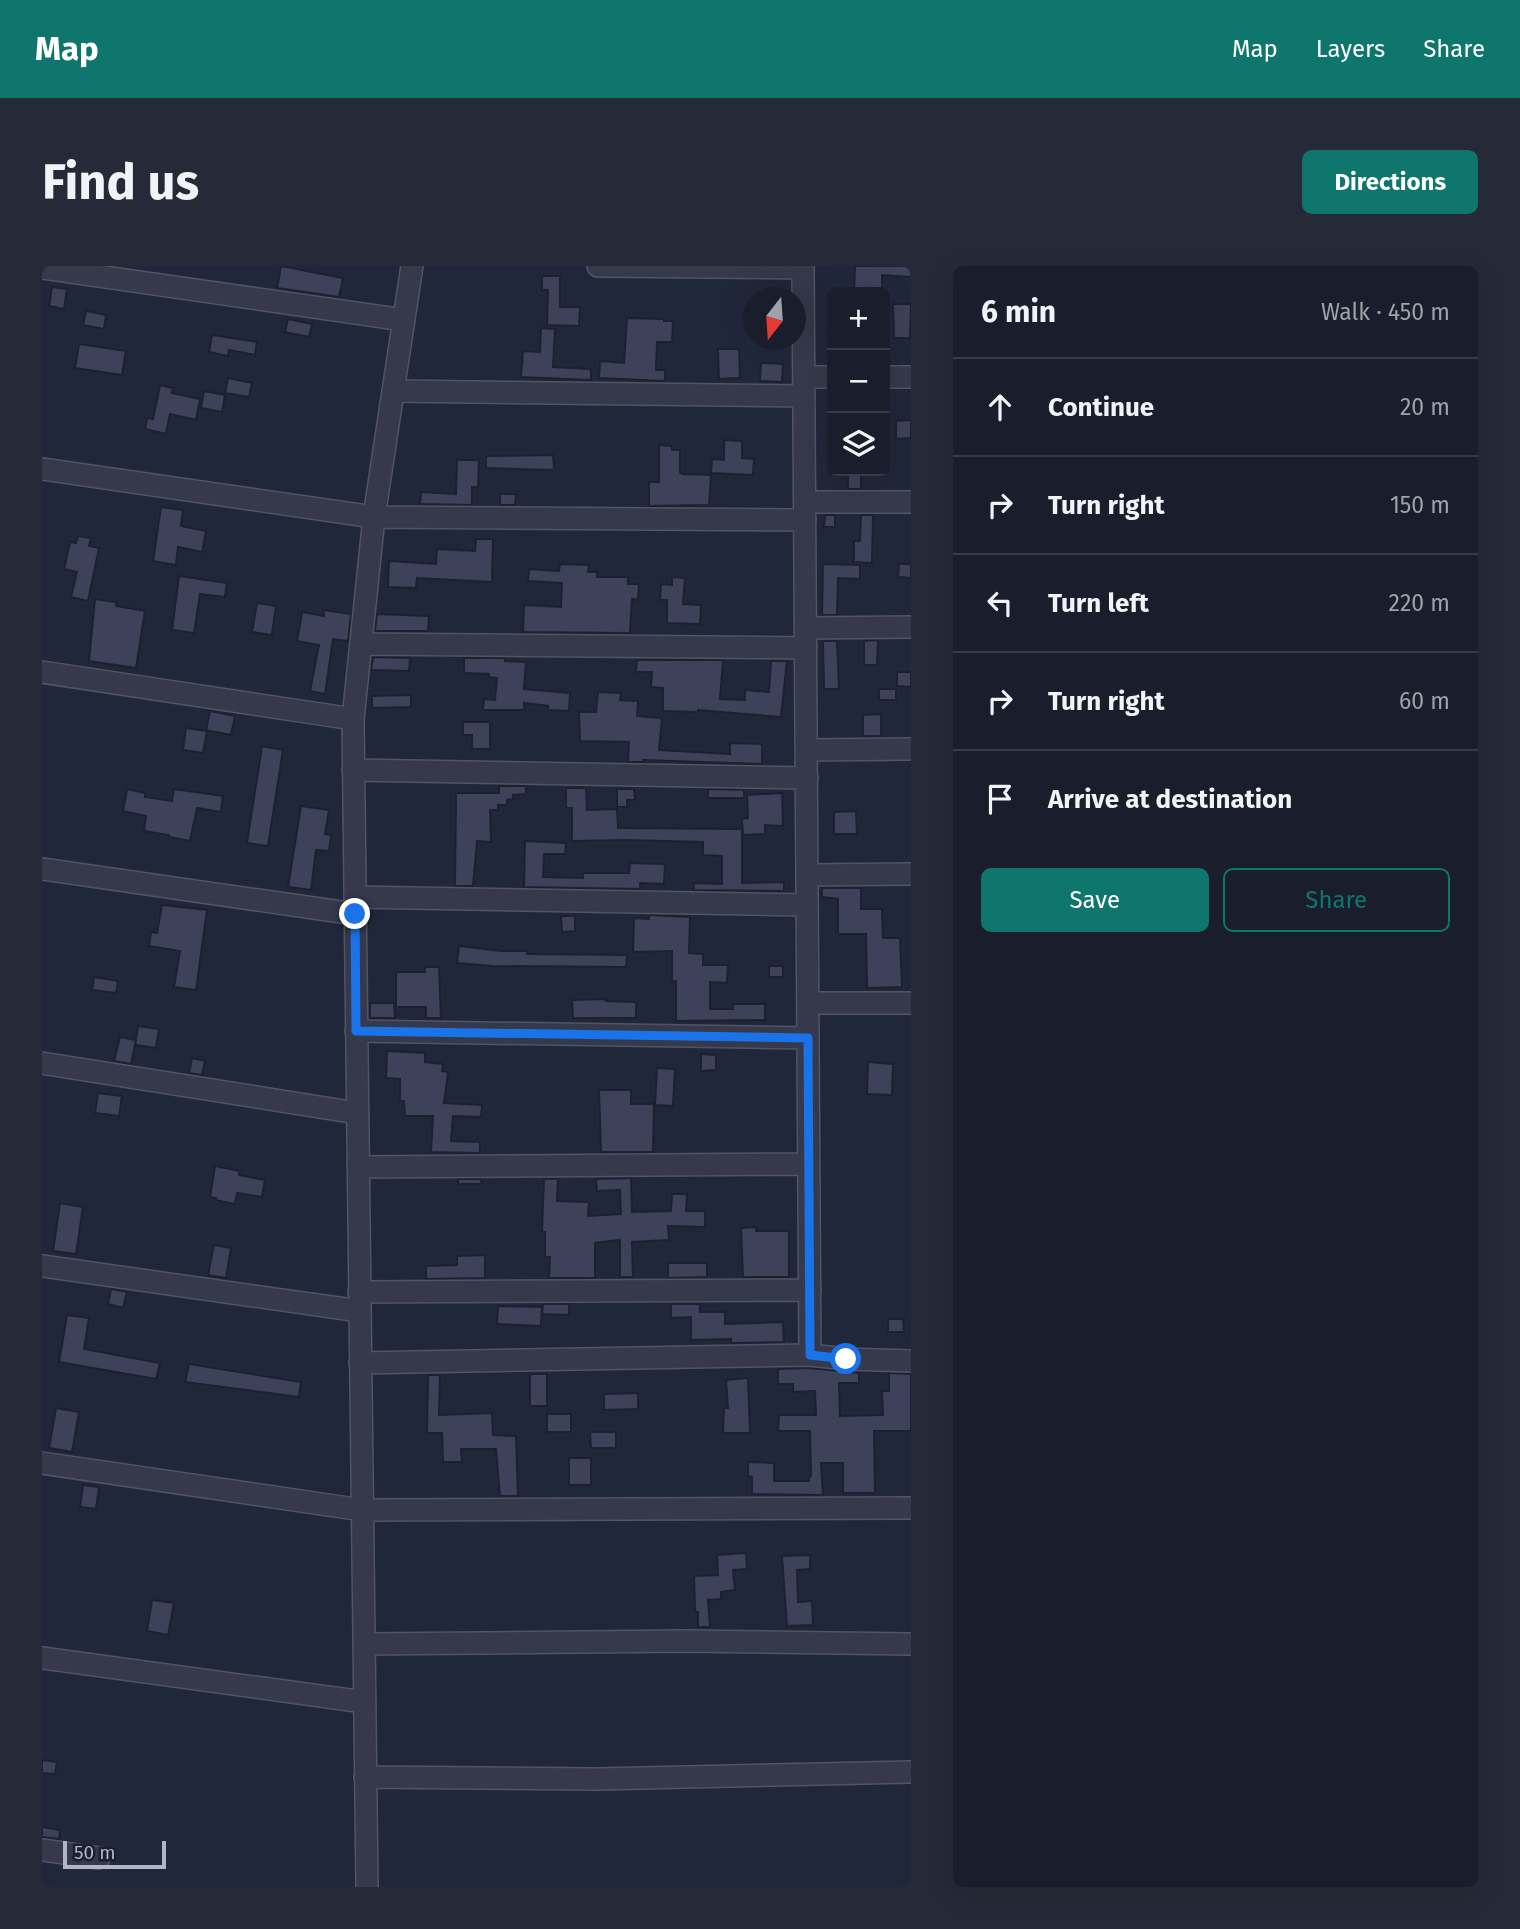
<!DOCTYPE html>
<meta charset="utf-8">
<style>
:root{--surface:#191d2c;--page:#262a38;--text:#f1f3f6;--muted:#9fa2a9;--line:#373b48;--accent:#0f766e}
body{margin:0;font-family:"Fira Sans",sans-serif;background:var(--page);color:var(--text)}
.controls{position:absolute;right:21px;top:21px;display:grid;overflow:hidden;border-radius:10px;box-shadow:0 7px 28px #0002}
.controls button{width:63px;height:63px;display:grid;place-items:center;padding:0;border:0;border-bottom:2px solid var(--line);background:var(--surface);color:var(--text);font:35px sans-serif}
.compass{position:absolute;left:701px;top:21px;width:63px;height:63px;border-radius:50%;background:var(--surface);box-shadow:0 7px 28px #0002;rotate:197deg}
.scale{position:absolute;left:21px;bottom:18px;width:103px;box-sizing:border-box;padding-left:7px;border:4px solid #b0b4c7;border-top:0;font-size:19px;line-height:24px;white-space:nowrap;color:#b0b4c7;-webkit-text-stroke:5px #1b1e2f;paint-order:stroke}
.stop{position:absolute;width:21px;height:21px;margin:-16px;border:5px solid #1a73e8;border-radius:50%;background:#fff}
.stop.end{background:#1a73e8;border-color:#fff;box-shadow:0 2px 7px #0008}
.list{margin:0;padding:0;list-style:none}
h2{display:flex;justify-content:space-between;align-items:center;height:91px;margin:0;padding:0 28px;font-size:30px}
h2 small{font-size:23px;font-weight:400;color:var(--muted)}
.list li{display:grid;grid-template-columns:46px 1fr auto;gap:21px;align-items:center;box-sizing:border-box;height:98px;padding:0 28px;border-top:2px solid var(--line)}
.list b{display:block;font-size:26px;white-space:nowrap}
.list em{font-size:23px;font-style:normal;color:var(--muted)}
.actions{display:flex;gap:14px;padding:21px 28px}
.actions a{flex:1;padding:16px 0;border:2px solid var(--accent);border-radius:10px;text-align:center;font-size:24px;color:var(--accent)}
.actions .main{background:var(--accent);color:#fff}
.icon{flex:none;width:38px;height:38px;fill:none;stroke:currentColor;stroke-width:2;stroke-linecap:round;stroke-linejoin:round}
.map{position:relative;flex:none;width:869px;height:1621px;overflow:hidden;border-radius:10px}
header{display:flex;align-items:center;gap:42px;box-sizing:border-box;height:98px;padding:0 35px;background:var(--accent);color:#fff}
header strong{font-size:33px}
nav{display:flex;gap:38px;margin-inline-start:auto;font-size:24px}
.intro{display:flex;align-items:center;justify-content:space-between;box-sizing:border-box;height:168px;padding:0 42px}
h1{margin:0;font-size:49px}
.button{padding:18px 32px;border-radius:10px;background:var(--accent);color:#fff;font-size:24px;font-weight:700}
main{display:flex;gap:42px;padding:0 42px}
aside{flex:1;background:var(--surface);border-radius:10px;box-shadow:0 7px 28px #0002}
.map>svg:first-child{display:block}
</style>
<header>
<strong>Map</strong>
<nav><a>Map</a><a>Layers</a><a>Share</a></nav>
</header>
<div class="intro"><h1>Find us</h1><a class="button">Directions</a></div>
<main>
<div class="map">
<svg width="869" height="1621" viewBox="0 0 869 1621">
<rect width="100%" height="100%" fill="#21273a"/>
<!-- building -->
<path fill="#3d425a" stroke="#1c2031" stroke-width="2" d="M239,0L301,12L297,31L235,22Z
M813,0H869V11L840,9V26H812Z
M500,10H518V41H538L537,60L505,59L506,24H500Z
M10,21L25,23L22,43L7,40Z
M851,38H869L868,72H852Z
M44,45L64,49L62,63L41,59Z
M585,52L622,53V55H631L630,76H615L614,104H623V115L557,112L558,95L582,97Z
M246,53L270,58L267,71L243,66Z
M499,62L513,63L511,101L549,103V114L479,111L481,85L498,86Z
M170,69L215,76L213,89L187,84L186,90L167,86Z
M37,78L84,85L80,109L33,102Z
M676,83H697L698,112L677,113Z
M719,97L741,98L740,116L718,115Z
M186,112L210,117L207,131L183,127Z
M118,119L131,122L130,127L158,133L154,154L128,148L124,168L103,163L105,152L111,153Z
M162,125L183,129L180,146L159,142Z
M869,154V172L854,173V155Z
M682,174L700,175V192L712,193L711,209L669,207L670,193L682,194Z
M617,179L630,180V184H638V206L640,208L669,209L667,239L607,240V216H617Z
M511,189L512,204L444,202V190Z
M415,194H437L436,221H430V239L378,238L379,226L414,228Z
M806,205H819V223H806Z
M458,228H474L473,239H458Z
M119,241L141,244L139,260L164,265L160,286L136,281L134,299L111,295Z
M783,249H793V261H782Z
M819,249H831L830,297L812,296V275H818Z
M36,270L49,272L47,280L57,282L46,335L29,331L35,306L22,303L28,276L34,277Z
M434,273H451L450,316L375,312L374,322L346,321L347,295L394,298L395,283L433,285Z
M518,298L547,299L546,306H555V311H586V318H597L596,334L590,333L588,367L481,366L482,339L519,341L520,317L486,315L487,303L517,305Z
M781,298L818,299V313L796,312L795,349H780Z
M857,298H869V312L856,311Z
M137,310L185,317L183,331L158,328L152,367L130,364Z
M630,311L643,312L641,338L659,339L658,358L625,357V334H618L619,318L630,319Z
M53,333L74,336V340L103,345L94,402L47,395Z
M215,337L234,340L230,369L210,366Z
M282,344L309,348L306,375L291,373L283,428L268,425L277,379L255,375L260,346L282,350Z
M335,348L387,350L386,365H333Z
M836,374L835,399H822V375Z
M781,375H795L797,423H782Z
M331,391L368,392L367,405L329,404Z
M422,392H463V395L484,396L482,423L528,427L527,445L506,444V440L482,437V444H441L442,433L453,434L455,412L447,411V408L422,407Z
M595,394H681L678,433L703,434V424L727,426L729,395H745L739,451L656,444V446L621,445V422L609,421L610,406H594Z
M855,406H869V421L855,420Z
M837,423H854V434H837Z
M556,426L579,427L578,434L596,435L595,450L620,452L617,484L688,488V477L720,478V498L601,494V496H586L587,476L538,475L537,446H554Z
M369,429V441L330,442V430Z
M168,445L193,450L189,469L164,464Z
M839,448V470H821V449Z
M421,456H448V483H430V469H421Z
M144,462L165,465L161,487L141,484Z
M220,480L241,484L226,580L205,577Z
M457,520H484V528L471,529V533L465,534V539H456V544H448L449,576L435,575L431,620H413L414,527H457Z
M524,522H544L545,544L575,543L576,562L700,563V617L742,616V625L652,624V617L680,618V590L661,589V576L585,574L530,575V542H524Z
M85,523L103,527V531L130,535L132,523L181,530L179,546L155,542L148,575L127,571V569L102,565L104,550L81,545Z
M575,523H592L593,534H585V541H575Z
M666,523L702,524V532H666Z
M740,527L741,560L723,559V568L701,569L700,553L706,552L705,529Z
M259,540L287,544L283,568L289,569L287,585L274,584L269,624L246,621Z
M814,545L815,568H792V546Z
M483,575L524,577L523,588H502L501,611L541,612V607H587L588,597L623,598L622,618L598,617V623L482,621Z
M780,622H819V643H840L841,672H858L860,721L825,722L824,668H796V633L780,631Z
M120,639L165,644L154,724L132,721L138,685L107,680L109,666L115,667Z
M607,649L648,651L647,687L661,688V699H686L685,717L668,716V743H691V738H723V754L634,755V715H630V685L591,686L592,652L607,653Z
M519,650H533V665L520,666Z
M417,680L459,685H485V688L585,689L584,701L450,700L415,697Z
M727,700H741V711H727Z
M383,701H397L399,752H384V741H354V706H383Z
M52,711L76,715L74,727L50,724Z
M564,733V735L594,736V752H531L530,734Z
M328,737H352L353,752H328Z
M96,760L117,763L114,782L93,779Z
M78,771L94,774L89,798L72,795Z
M345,785L383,787V796L401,798L400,805L406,806L402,837L440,839L439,851L411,850L409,875L438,876V887L389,886L391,850H363L362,835H358V813L344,812Z
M659,788L674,789V804L659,805Z
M150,792L163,795L160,809L147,807Z
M826,796L851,798L850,829L825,828Z
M615,802L633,803L631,840L613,839Z
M557,824H589V838H612L611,886H559Z
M56,827L80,830L77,850L53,847Z
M173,900L198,905L197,909L223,914L220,931L195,927L193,938L173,934L174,932L168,931Z
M589,912L590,946L629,945L630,928H645L644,945H663V961L626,960L627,974L590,976L591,1011H578V974L553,977V1012H507L508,991H503V966H500L502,913H516L515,935L547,936L546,950L579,948L578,924L555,925L554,913Z
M416,913H439L440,918H416Z
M18,937L41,941L34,988L11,985Z
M714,961V965H747V1011H701L699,962Z
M172,979L189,982L184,1012L166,1009Z
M443,989V1012L384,1013V1000L415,999V990Z
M626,997H665V1011L626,1012Z
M69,1023L85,1026L81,1042L66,1038Z
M501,1038H527V1049L500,1048Z
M629,1038H658V1046H683V1058L741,1056L742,1076L689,1077V1073L649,1074V1051L629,1052Z
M456,1040L500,1041L499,1060L455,1058Z
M25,1049L47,1052L42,1083L118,1097L114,1113L17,1096Z
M846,1053H861L862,1066H846Z
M147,1098L259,1116L257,1131L143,1116Z
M767,1102L817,1107V1117H797L798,1150L841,1149L840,1125H847V1107L869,1108V1165H832L833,1227H801V1197H779L781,1229L710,1228V1211L706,1210V1196L732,1197V1215H767V1211L769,1210L768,1165H736L737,1149H774L773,1125L751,1126V1118H736V1103Z
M488,1108H505V1140H488Z
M386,1109H398L397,1149L450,1147L451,1169L474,1170L476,1230H458L454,1183H419L420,1196H401L400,1167H385Z
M706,1112L708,1167H681L682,1142H686L684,1114Z
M596,1127V1143L562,1144V1128Z
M14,1142L37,1146L30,1186L7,1182Z
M505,1148H529V1166H505Z
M548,1166H574V1182H549Z
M527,1192H549V1219H527Z
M41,1219L57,1221L54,1243L38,1241Z
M704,1287L705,1303L691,1304L693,1324L679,1326V1333L666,1334L668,1361H656V1346H653L652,1310L676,1309L675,1289Z
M768,1289V1303L755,1304L756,1336L770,1335L771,1359L745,1360L740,1290Z
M110,1334L132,1337L126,1369L105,1365Z
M0,1494L15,1496L13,1508L0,1507Z
M0,1561L18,1564L17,1573L0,1571Z"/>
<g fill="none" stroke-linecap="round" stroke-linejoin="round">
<defs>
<path id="minor" d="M556,0L761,2
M761,0L768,1089
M0,2L362,54
M762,111H790
M843,111H869
M351,125L762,130
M0,203L332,251L763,254
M763,236H869
M764,362L869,361
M319,378L764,382
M0,406L311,453
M764,484L869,483
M311,504L765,512
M0,603L313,648
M765,609L869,608
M313,631L765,639
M766,737H869
M314,765L766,772
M0,797L315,847
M316,901L767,898
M0,1000L318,1045
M317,1026L768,1024
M318,1097L768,1089L804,1093L869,1095
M0,1197L320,1244L869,1242
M322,1378L643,1375L869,1378
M0,1392L322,1436
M323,1511L556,1513L869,1506
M0,1584L57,1592
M325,1621L311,453L332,251L370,0"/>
</defs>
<!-- minor casing -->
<use href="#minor" stroke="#505465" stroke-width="24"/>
<!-- minor -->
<use href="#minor" stroke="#35394b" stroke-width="21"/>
</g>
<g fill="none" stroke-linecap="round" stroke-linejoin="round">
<!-- route -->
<path stroke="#1a73e8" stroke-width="9" d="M313,648L314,765L766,772L768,1089L804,1093"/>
</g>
</svg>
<div class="controls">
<button>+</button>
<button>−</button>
<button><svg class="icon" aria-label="layers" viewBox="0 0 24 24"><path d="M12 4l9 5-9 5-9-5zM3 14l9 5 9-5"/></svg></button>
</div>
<svg class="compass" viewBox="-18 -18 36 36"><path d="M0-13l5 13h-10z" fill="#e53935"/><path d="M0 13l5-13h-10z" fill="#9fa2a9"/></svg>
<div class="scale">50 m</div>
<div class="stop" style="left:804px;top:1093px"></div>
<div class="stop end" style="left:313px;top:648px"></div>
</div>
<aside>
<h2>6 min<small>Walk · 450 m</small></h2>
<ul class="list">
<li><svg class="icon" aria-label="ahead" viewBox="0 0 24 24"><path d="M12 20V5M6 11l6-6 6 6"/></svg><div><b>Continue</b></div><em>20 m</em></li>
<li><svg class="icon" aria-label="right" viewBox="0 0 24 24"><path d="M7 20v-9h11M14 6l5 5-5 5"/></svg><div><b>Turn right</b></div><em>150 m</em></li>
<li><svg class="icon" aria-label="left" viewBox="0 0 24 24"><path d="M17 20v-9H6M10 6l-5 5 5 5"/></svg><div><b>Turn left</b></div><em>220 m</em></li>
<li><svg class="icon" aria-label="right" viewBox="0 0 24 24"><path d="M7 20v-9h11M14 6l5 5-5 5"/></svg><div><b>Turn right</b></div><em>60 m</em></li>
<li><svg class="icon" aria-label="arrive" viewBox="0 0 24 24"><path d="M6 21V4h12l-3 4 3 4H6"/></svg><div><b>Arrive at destination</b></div></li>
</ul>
<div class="actions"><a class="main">Save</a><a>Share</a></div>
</aside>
</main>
